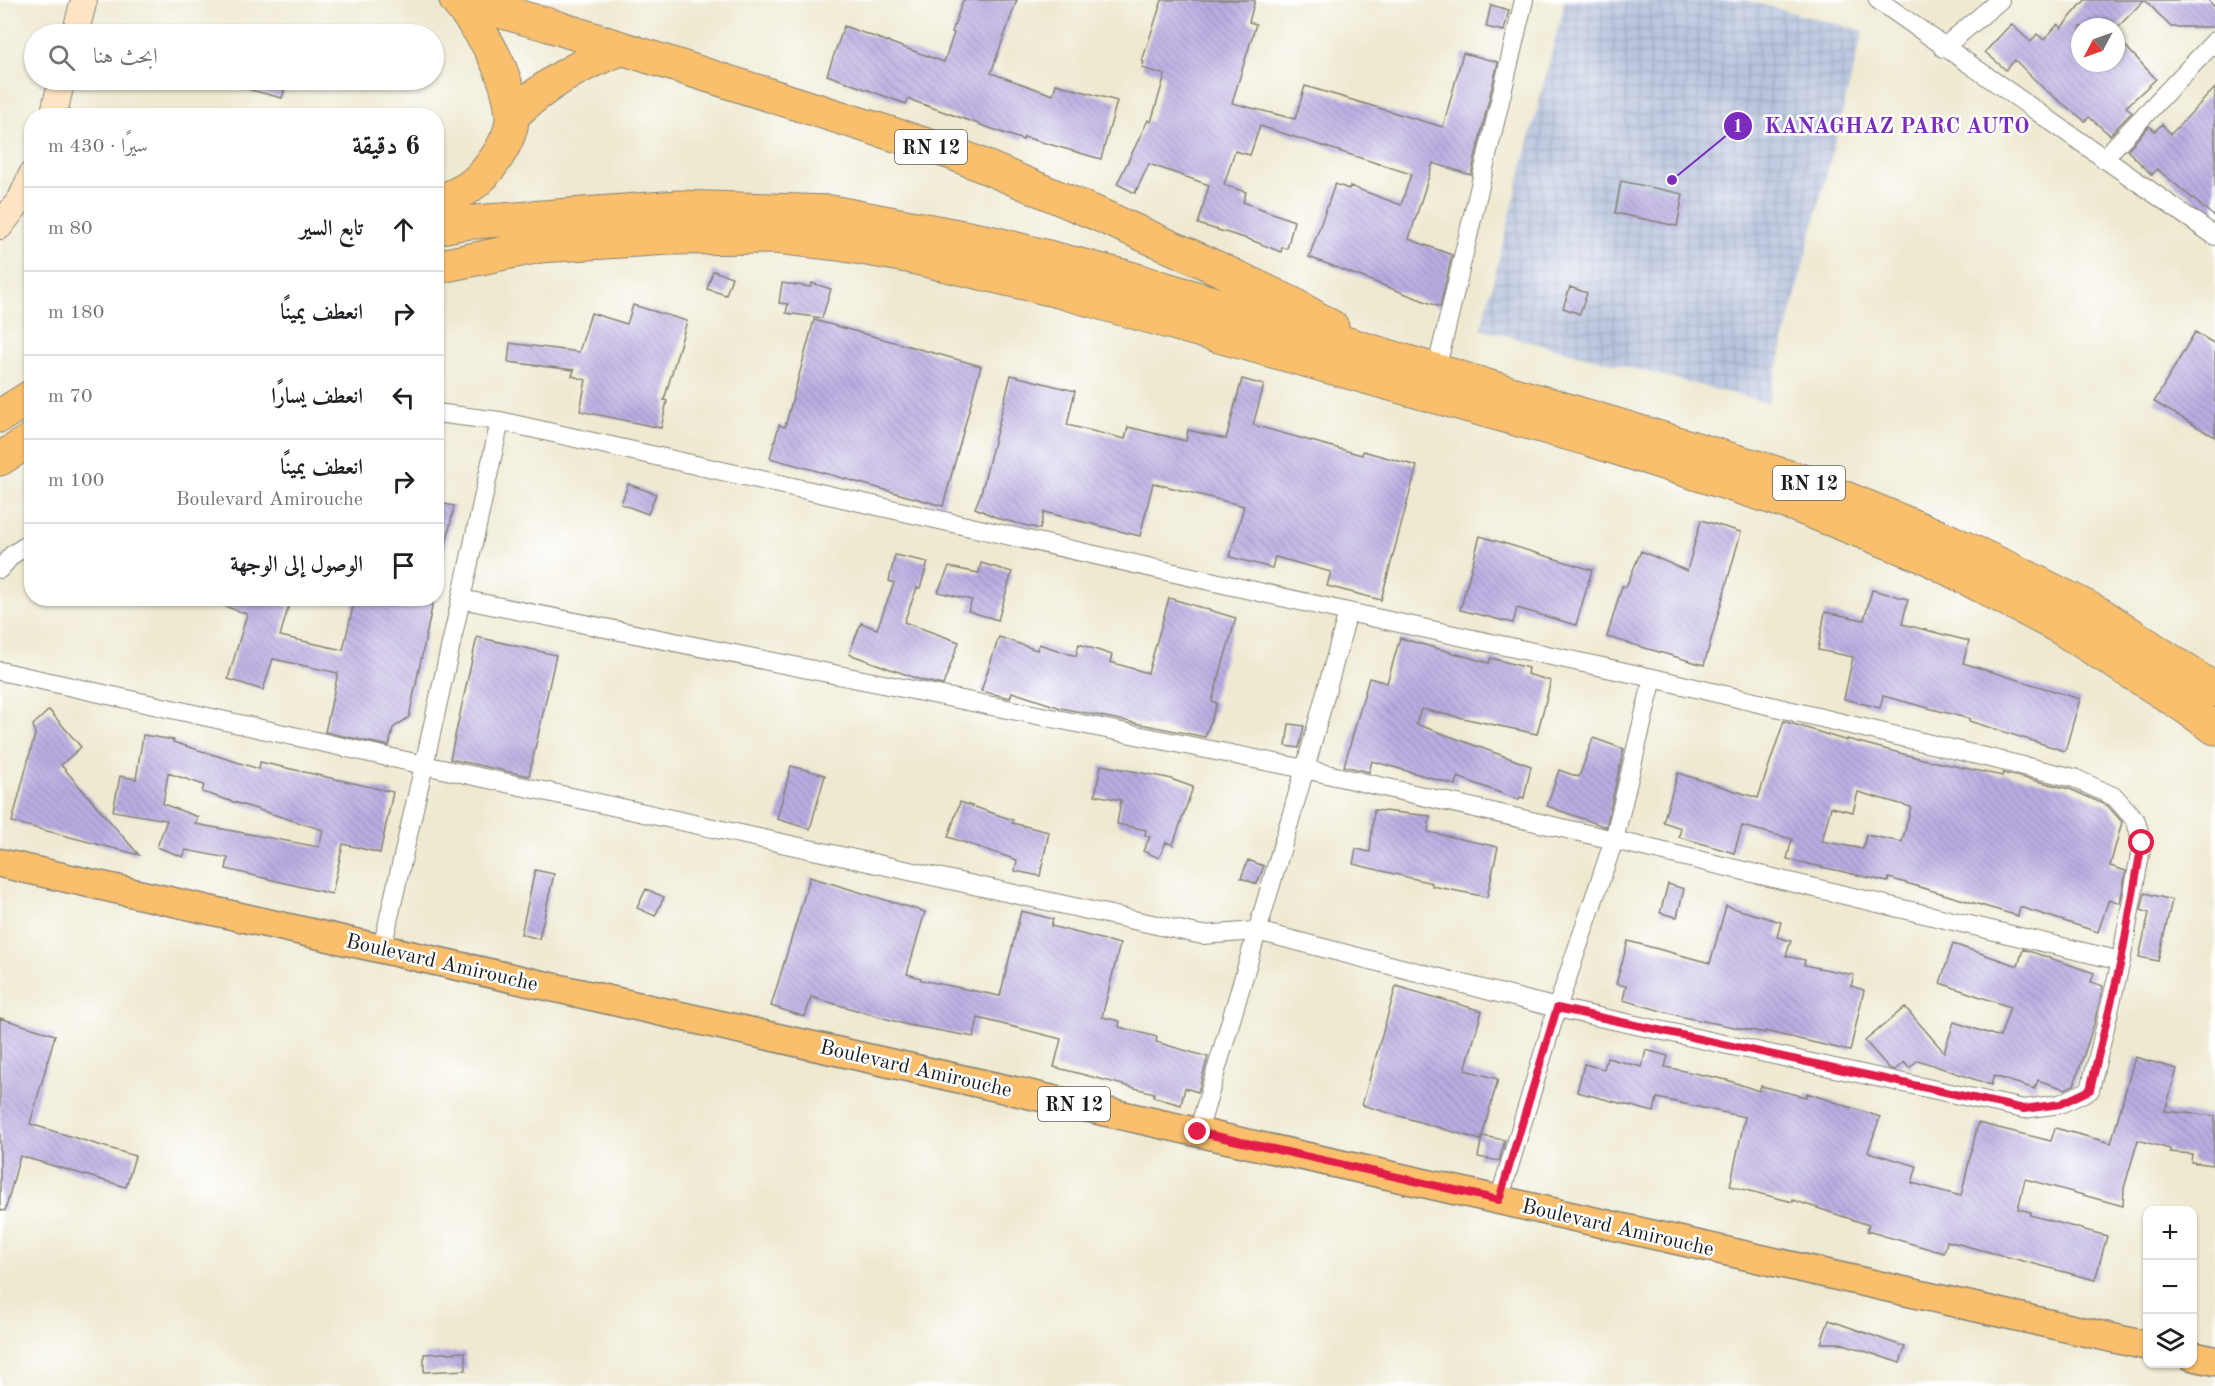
<!DOCTYPE html>
<html lang="ar">
<meta charset="utf-8">
<style>
:root{--surface:#fff;--page:#f2f2f2;--text:#202124;--muted:#757577;--line:#e0e0e0}
body{margin:0;font-family:"Old Standard TT",Amiri,serif;background:var(--page);color:var(--text);direction:rtl}
.controls{position:absolute;right:18px;bottom:18px;display:grid;overflow:hidden;border-radius:12px;box-shadow:0 2px 4px #0004}
.controls button{width:54px;height:54px;display:grid;place-items:center;padding:0;border:0;border-bottom:2px solid var(--line);background:var(--surface);color:var(--text);font:30px sans-serif}
.compass{position:absolute;left:2071px;top:18px;width:54px;height:54px;border-radius:50%;background:var(--surface);box-shadow:0 2px 4px #0004;rotate:229deg}
.stop{position:absolute;width:18px;height:18px;margin:-14px;border:4px solid #e11d48;border-radius:50%;background:#fff}
.stop.end{background:#e11d48;border-color:#fff;box-shadow:0 2px 6px #0008}
.list{margin:0;padding:0;list-style:none}
h2{display:flex;justify-content:space-between;align-items:center;height:78px;margin:0;padding:0 24px;font-size:26px}
h2 small{font-size:20px;font-weight:400;color:var(--muted)}
.list li{display:grid;grid-template-columns:39px 1fr auto;gap:18px;align-items:center;box-sizing:border-box;height:84px;padding:0 24px;border-top:2px solid var(--line)}
.list b{display:block;font-size:22px;white-space:nowrap}
.list p{margin:0;font-size:20px;white-space:nowrap;color:var(--muted)}
.list em{font-size:20px;font-style:normal;color:var(--muted)}
.icon{flex:none;width:33px;height:33px;fill:none;stroke:currentColor;stroke-width:2;stroke-linecap:round;stroke-linejoin:round}
.map{position:relative;flex:none;width:2215px;height:1386px;overflow:hidden;direction:ltr}
.search{position:absolute;background:var(--surface);box-shadow:0 2px 4px #0004;left:24px;top:24px;width:420px;height:66px;display:flex;align-items:center;gap:15px;box-sizing:border-box;padding:0 21px;border-radius:33px;color:var(--muted);font-size:22px}
.panel{position:absolute;background:var(--surface);box-shadow:0 2px 4px #0004;left:24px;top:108px;width:420px;height:498px;border-radius:24px;direction:rtl}
.map>svg:first-child{display:block}
</style>
<div class="map">
<svg width="2215" height="1386" viewBox="0 0 2215 1386">
<defs>
<pattern id="industrial-grid" width="8" height="8" patternUnits="userSpaceOnUse" patternTransform="scale(1.5)"><rect width="8" height="8" fill="#b9c5de"/><path d="M0 4h8M4 0v8" fill="none" stroke="#9ea9be"/></pattern>
<pattern id="building-back-hatch" width="6" height="6" patternUnits="userSpaceOnUse" patternTransform="scale(1.5)"><rect width="6" height="6" fill="#b9ace1"/><path d="M-1 5l2 2M0 0l6 6M5-1l2 2" fill="none" stroke="#9e93c0"/></pattern>
</defs>
<rect width="100%" height="100%" fill="#fff"/>
<filter id="ink" filterUnits="userSpaceOnUse"><feTurbulence type="fractalNoise" baseFrequency=".0167" numOctaves="2"/><feDisplacementMap in="SourceGraphic" scale="12" xChannelSelector="R" yChannelSelector="G"/><feConvolveMatrix kernelMatrix="1 2 1 2 8 2 1 2 1" color-interpolation-filters="sRGB"/></filter>
<filter id="wash" filterUnits="userSpaceOnUse"><feTurbulence type="fractalNoise" baseFrequency=".008" numOctaves="4" result="noise"/><feDisplacementMap in="SourceGraphic" scale="24" xChannelSelector="R" yChannelSelector="G"/><feGaussianBlur stdDeviation="1.35" result="paint"/><feColorMatrix in="noise" values="0 0 0 0 0 0 0 0 0 0 0 0 0 0 0 0 0 1.4 0 .05"/><feComposite in="paint" operator="in"/></filter>
<g filter="url(#wash)">
<rect width="100%" height="100%" fill="#eee9d0"/>
<!-- industrial -->
<path fill="url(#industrial-grid)" d="M1565,0H1744L1863,31L1768,403L1481,329Z"/>
<g id="blocks">
<!-- building -->
<path fill="url(#building-back-hatch)" fill-rule="evenodd" d="M963,0H1017L991,73L1053,95L1056,84L1117,101L1101,159L1024,137L1023,140L908,99L906,104L827,75L844,26L944,62L954,33L952,32Z
M1162,0H1255L1249,22L1256,24L1232,103L1295,119L1305,86L1443,127L1463,53L1498,62L1471,175L1433,163L1409,239L1452,255L1440,307L1309,257L1335,184L1349,189L1350,186L1401,205L1411,174L1260,126L1250,155L1235,151L1224,185L1246,192L1243,202L1294,221L1287,249L1282,247L1281,252L1251,240L1198,224L1209,185L1149,164L1135,193L1117,184L1148,120L1151,122L1165,75L1142,68L1144,62L1142,61Z
M2085,0H2144L2118,27H2080V63H2116V36L2156,79L2126,107L2132,112L2110,135L2089,117L2085,121L2043,88L2015,60L2006,70L1985,52L2011,24L2031,42L2037,34L2044,40L2058,24L2061,28Z
M2145,0H2208L2215,7V27H2171Z
M1491,5L1509,10L1504,31L1486,27Z
M232,80H287L282,98L231,85Z
M2215,88V217L2157,169L2152,175L2127,150L2149,126L2155,131L2162,124L2171,134Z
M1621,181L1683,194L1677,226L1615,213Z
M713,271L732,277L726,295L707,289Z
M782,283L811,287L812,283L831,289L822,318L786,313L788,304L779,303Z
M1570,287L1587,293L1580,314L1563,308Z
M633,305L687,321L664,400L667,401L661,428L580,411L586,380L572,376L574,370L508,362L510,343L579,352L591,313L627,324Z
M814,320L981,366L943,506L770,458L779,425L785,427Z
M2195,332L2215,344V437L2154,402Z
M1011,375L1075,391L1067,425L1125,439L1128,427L1186,441L1188,430L1226,439L1242,379L1264,385L1253,425L1362,455L1363,451L1417,466L1381,600L1327,586L1331,572L1275,557L1272,568L1230,557L1244,506L1153,483L1140,536L1044,512L1040,529L1000,519L975,508L981,493Z
M628,484L656,494L648,514L621,504Z
M436,502L454,506L444,555L436,554Z
M1701,520L1741,532L1704,665L1607,637L1622,586L1626,587L1641,551L1687,571Z
M1480,536L1592,570L1576,625L1517,608L1513,623L1460,610Z
M895,555L928,562L920,588H917L904,622L959,642L943,685L921,680L849,654L861,623L877,629L894,583L889,581Z
M981,563L1012,572L998,620L968,611L972,600L938,592L949,567L979,573Z
M1872,590L1908,599L1902,624L1969,641L1963,663L2080,699L2065,751L1969,721L1970,719L1883,696L1880,708L1844,699L1853,657L1818,650L1825,612L1864,620Z
M210,598H291L280,636L343,650L355,598H434L409,717L393,728L389,746L325,732L338,673L273,659L263,690L228,679L247,614L210,601Z
M1169,598L1236,618L1212,701L1217,703L1205,737L1061,708L1012,692L1010,698L981,691L999,637L1037,650L1039,644L1076,656L1079,644L1112,655L1110,662L1148,673Z
M477,637L556,655L529,776L450,759Z
M1400,638L1489,663L1491,658L1528,668L1527,674L1551,681L1537,734L1421,709L1416,724L1531,766L1524,798L1520,797L1519,800L1458,777L1456,785L1372,761L1369,772L1344,766L1369,678L1387,683Z
M49,710L81,747L61,765L139,855L12,822L35,734L33,725Z
M1784,721L1847,741V739L1922,759L2002,776L2003,773L2070,789L2108,806L2122,822L2110,866L2126,871L2120,903L2109,899L2098,932L2020,907L2018,916L1889,878L1888,882L1787,859L1792,839L1742,826L1734,853L1679,837L1681,828L1663,822L1678,773L1758,798ZM1858,792L1911,807L1902,842L1866,835L1863,849L1822,841L1831,807L1853,812Z
M1289,724L1304,726L1299,748L1286,746Z
M143,735L174,740L173,742L259,769L260,762L393,792L380,853L343,844L332,894L226,869L228,858L186,850L183,857L157,847L167,820L113,811L120,776L136,779ZM168,773L204,785L202,792L323,830L319,847L195,824L198,817L163,804Z
M1593,738L1624,749L1606,827L1547,806L1559,770L1579,777Z
M1101,765L1168,778L1193,787L1173,845L1166,842L1159,858L1143,851L1150,837L1145,835L1146,830L1117,824L1121,800L1095,795Z
M791,766L825,775L810,829L777,819Z
M960,802L1013,820L1012,823L1049,832L1040,876L1015,871L1017,860L948,837Z
M1374,810L1430,816L1428,832L1498,847L1487,897L1432,886V883L1353,864L1356,849L1370,852Z
M1248,860L1264,866L1257,884L1241,878Z
M535,870L554,874L539,939L521,934Z
M810,877L925,912L907,974L921,978V980L1000,996L1021,911L1053,919L1051,926L1120,944L1102,1017L1120,1021L1119,1027L1157,1037L1156,1042L1208,1057L1198,1092L1185,1088L1181,1105L1153,1097L1154,1093L1054,1067L1061,1039L978,1018L974,1037L908,1025L811,997L805,1017L771,1006Z
M1668,884L1684,889L1677,917L1660,913Z
M646,889L664,897L655,916L637,908Z
M2145,893L2172,900L2158,961L2139,957L2149,913L2141,910Z
M1726,906L1781,922L1777,937L1791,941L1786,956L1805,960L1804,965L1854,975L1851,986L1864,990L1850,1051L1765,1031V1033L1683,1017L1623,1000L1626,986L1616,984L1628,941L1710,963Z
M1953,944L2018,966L2023,949L2094,973L2091,982L2103,986L2094,1024L2074,1085L2065,1089L2038,1080L2035,1089L1994,1076L1991,1085L1918,1060L1909,1068L1904,1062L1895,1070L1889,1068L1865,1041L1905,1007L1944,1052L1954,1022L2000,1037L2010,1007L1940,983Z
M1396,986L1482,1011L1465,1070L1498,1079L1481,1140L1362,1105Z
M0,1018L55,1035L30,1124L135,1156L126,1187L20,1156L5,1211L0,1210Z
M1646,1050L1668,1056L1665,1067L1727,1080L1759,1091L1761,1086L1806,1097L1807,1093L1880,1117L1868,1152L1917,1166L1912,1183L1961,1196L1978,1123L2051,1141L2055,1128L2111,1143L2135,1057L2177,1069L2165,1111L2215,1116L2213,1165L2191,1162L2192,1154L2170,1152V1149L2138,1140L2124,1188L2123,1206L2025,1179L2018,1209L2031,1212L2030,1215L2107,1236L2095,1280L1947,1241L1944,1253L1867,1231L1869,1225L1793,1200V1202L1730,1186L1745,1117L1657,1098L1654,1112L1577,1092L1584,1064L1604,1069L1607,1058L1642,1067Z
M1482,1136L1505,1140L1499,1161L1478,1157Z
M1829,1320L1905,1347L1900,1363L1841,1343H1821Z
M465,1352L466,1370L424,1372V1354Z"/>
</g>
</g>
<g filter="url(#ink)">
<use href="#blocks" fill-opacity="0" stroke="#858276" stroke-width="1.5"/>
<g fill="none" stroke-linecap="round" stroke-linejoin="round">
<defs>
<path id="street" d="M1878,0L2215,236
M1943,48L2000,0
M2103,159L2215,41
M1436,371L1524,0
M436,413L500,421
M0,569L12,555L32,542
M461,599L500,421L1348,612
M0,671L424,765L382,948
M1198,1132L1305,769L461,599L424,765L1202,935L1257,931L1557,1008L1614,840L1305,769L1348,612L1653,678
M1499,1200L1557,1008L2024,1109L2060,1104L2090,1090L2121,961L2142,843L2136,821L2115,797L2074,778L1653,678L1614,840L2121,961"/>
<path id="secondary" d="M75,34L84,0
M53,116L62,80
M0,226L21,199L32,174"/>
<path id="primary" d="M0,863L2148,1346
M2192,1356L2215,1361"/>
<path id="highway" d="M459,0L549,25L955,154L1095,213L1200,260L1291,303L1332,327
M512,116C544,85 579,64 621,49
M436,203C447,198 459,194 469,187C488,174 514,138 512,114C508,72 483,32 456,0
M436,228L461,223L678,207L831,212L989,242L1123,276L1806,482L1950,541L2021,574L2102,615L2215,690
M436,267L540,246L670,238L776,237L839,244L907,256L1058,291L1591,440L1792,504L1928,558L2059,627L2181,704L2215,728
M0,416L32,396
M0,459L32,439"/>
</defs>
<!-- street casing -->
<use href="#street" stroke="#858276" stroke-width="20"/>
<!-- secondary casing -->
<use href="#secondary" stroke="#858276" stroke-width="28"/>
<!-- primary casing -->
<use href="#primary" stroke="#858276" stroke-width="31"/>
<!-- highway casing -->
<use href="#highway" stroke="#858276" stroke-width="35"/>
<!-- street -->
<use href="#street" stroke="#fff" stroke-width="18"/>
<!-- secondary -->
<use href="#secondary" stroke="#fde5c4" stroke-width="26"/>
<!-- primary -->
<use href="#primary" stroke="#f9bf6c" stroke-width="28"/>
<!-- highway -->
<use href="#highway" stroke="#f9bf6c" stroke-width="33"/>
</g>
</g>
<g fill="none" stroke-linecap="round" stroke-linejoin="round" filter="url(#ink)">
<!-- route -->
<path stroke="#e11d48" stroke-width="8" d="M1198,1132L1499,1200L1557,1008L2024,1109L2060,1104L2090,1090L2121,961L2142,843"/>
</g>
<g text-anchor="middle" stroke-width="5" stroke-linejoin="round" paint-order="stroke">
<!-- shield labels -->
<g fill="#fff" stroke="#606060" stroke-width="1.5">
<rect x="895" y="130" width="72" height="34" rx="4.5"/>
<rect x="1773" y="466" width="72" height="34" rx="4.5"/>
<rect x="1038" y="1087" width="72" height="34" rx="4.5"/>
</g>
<g font-size="20" font-weight="bold" fill="#1c1c1c">
<text x="931" y="154">RN 12</text>
<text x="1809" y="490">RN 12</text>
<text x="1074" y="1111">RN 12</text>
</g>
<!-- street labels -->
<g font-size="21" fill="#1c1c1c" stroke="#fff">
<text transform="translate(442 962) rotate(13)" y="7">Boulevard Amirouche</text>
<text transform="translate(916 1068) rotate(13)" y="7">Boulevard Amirouche</text>
<text transform="translate(1618 1227) rotate(13)" y="7">Boulevard Amirouche</text>
</g>
</g>
<!-- callouts -->
<path fill="none" stroke="#7b2cbf" stroke-width="2" d="M1672 180L1738 126"/>
<g fill="#7b2cbf" stroke="#fff" stroke-width="2">
<circle cx="1672" cy="180" r="6"/>
<circle cx="1738" cy="126" r="15"/>
</g>
<g font-size="18" text-anchor="middle" font-weight="bold" fill="#fff">
<text x="1738" y="132">1</text>
</g>
<g font-size="22" text-anchor="middle" font-weight="bold" fill="#7b2cbf" stroke="#fff" stroke-width="5" stroke-linejoin="round" paint-order="stroke">
<text x="1897" y="133">KANAGHAZ PARC AUTO</text>
</g>
</svg>
<div class="controls">
<button>+</button>
<button>−</button>
<button><svg class="icon" aria-label="layers" viewBox="0 0 24 24"><path d="M12 4l9 5-9 5-9-5zM3 14l9 5 9-5"/></svg></button>
</div>
<svg class="compass" viewBox="-18 -18 36 36"><path d="M0-13l5 13h-10z" fill="#e53935"/><path d="M0 13l5-13h-10z" fill="#757577"/></svg>
<div class="stop" style="left:2142px;top:843px"></div>
<div class="stop end" style="left:1198px;top:1132px"></div>
<div class="search"><svg class="icon" aria-label="search" viewBox="0 0 24 24"><circle cx="10" cy="10" r="6"/><path d="M15 15l6 6"/></svg>ابحث هنا</div>
<section class="panel">
<h2>6 دقيقة<small>سيرًا · 430 m</small></h2>
<ul class="list">
<li><svg class="icon" aria-label="ahead" viewBox="0 0 24 24"><path d="M12 20V5M6 11l6-6 6 6"/></svg><div><b>تابع السير</b></div><em>80 m</em></li>
<li><svg class="icon" aria-label="right" viewBox="0 0 24 24"><path d="M7 20v-9h11M14 6l5 5-5 5"/></svg><div><b>انعطف يمينًا</b></div><em>180 m</em></li>
<li><svg class="icon" aria-label="left" viewBox="0 0 24 24"><path d="M17 20v-9H6M10 6l-5 5 5 5"/></svg><div><b>انعطف يسارًا</b></div><em>70 m</em></li>
<li><svg class="icon" aria-label="right" viewBox="0 0 24 24"><path d="M7 20v-9h11M14 6l5 5-5 5"/></svg><div><b>انعطف يمينًا</b><p>Boulevard Amirouche</p></div><em>100 m</em></li>
<li><svg class="icon" aria-label="arrive" viewBox="0 0 24 24"><path d="M6 21V4h12l-3 4 3 4H6"/></svg><div><b>الوصول إلى الوجهة</b></div></li>
</ul>
</section>
</div>
